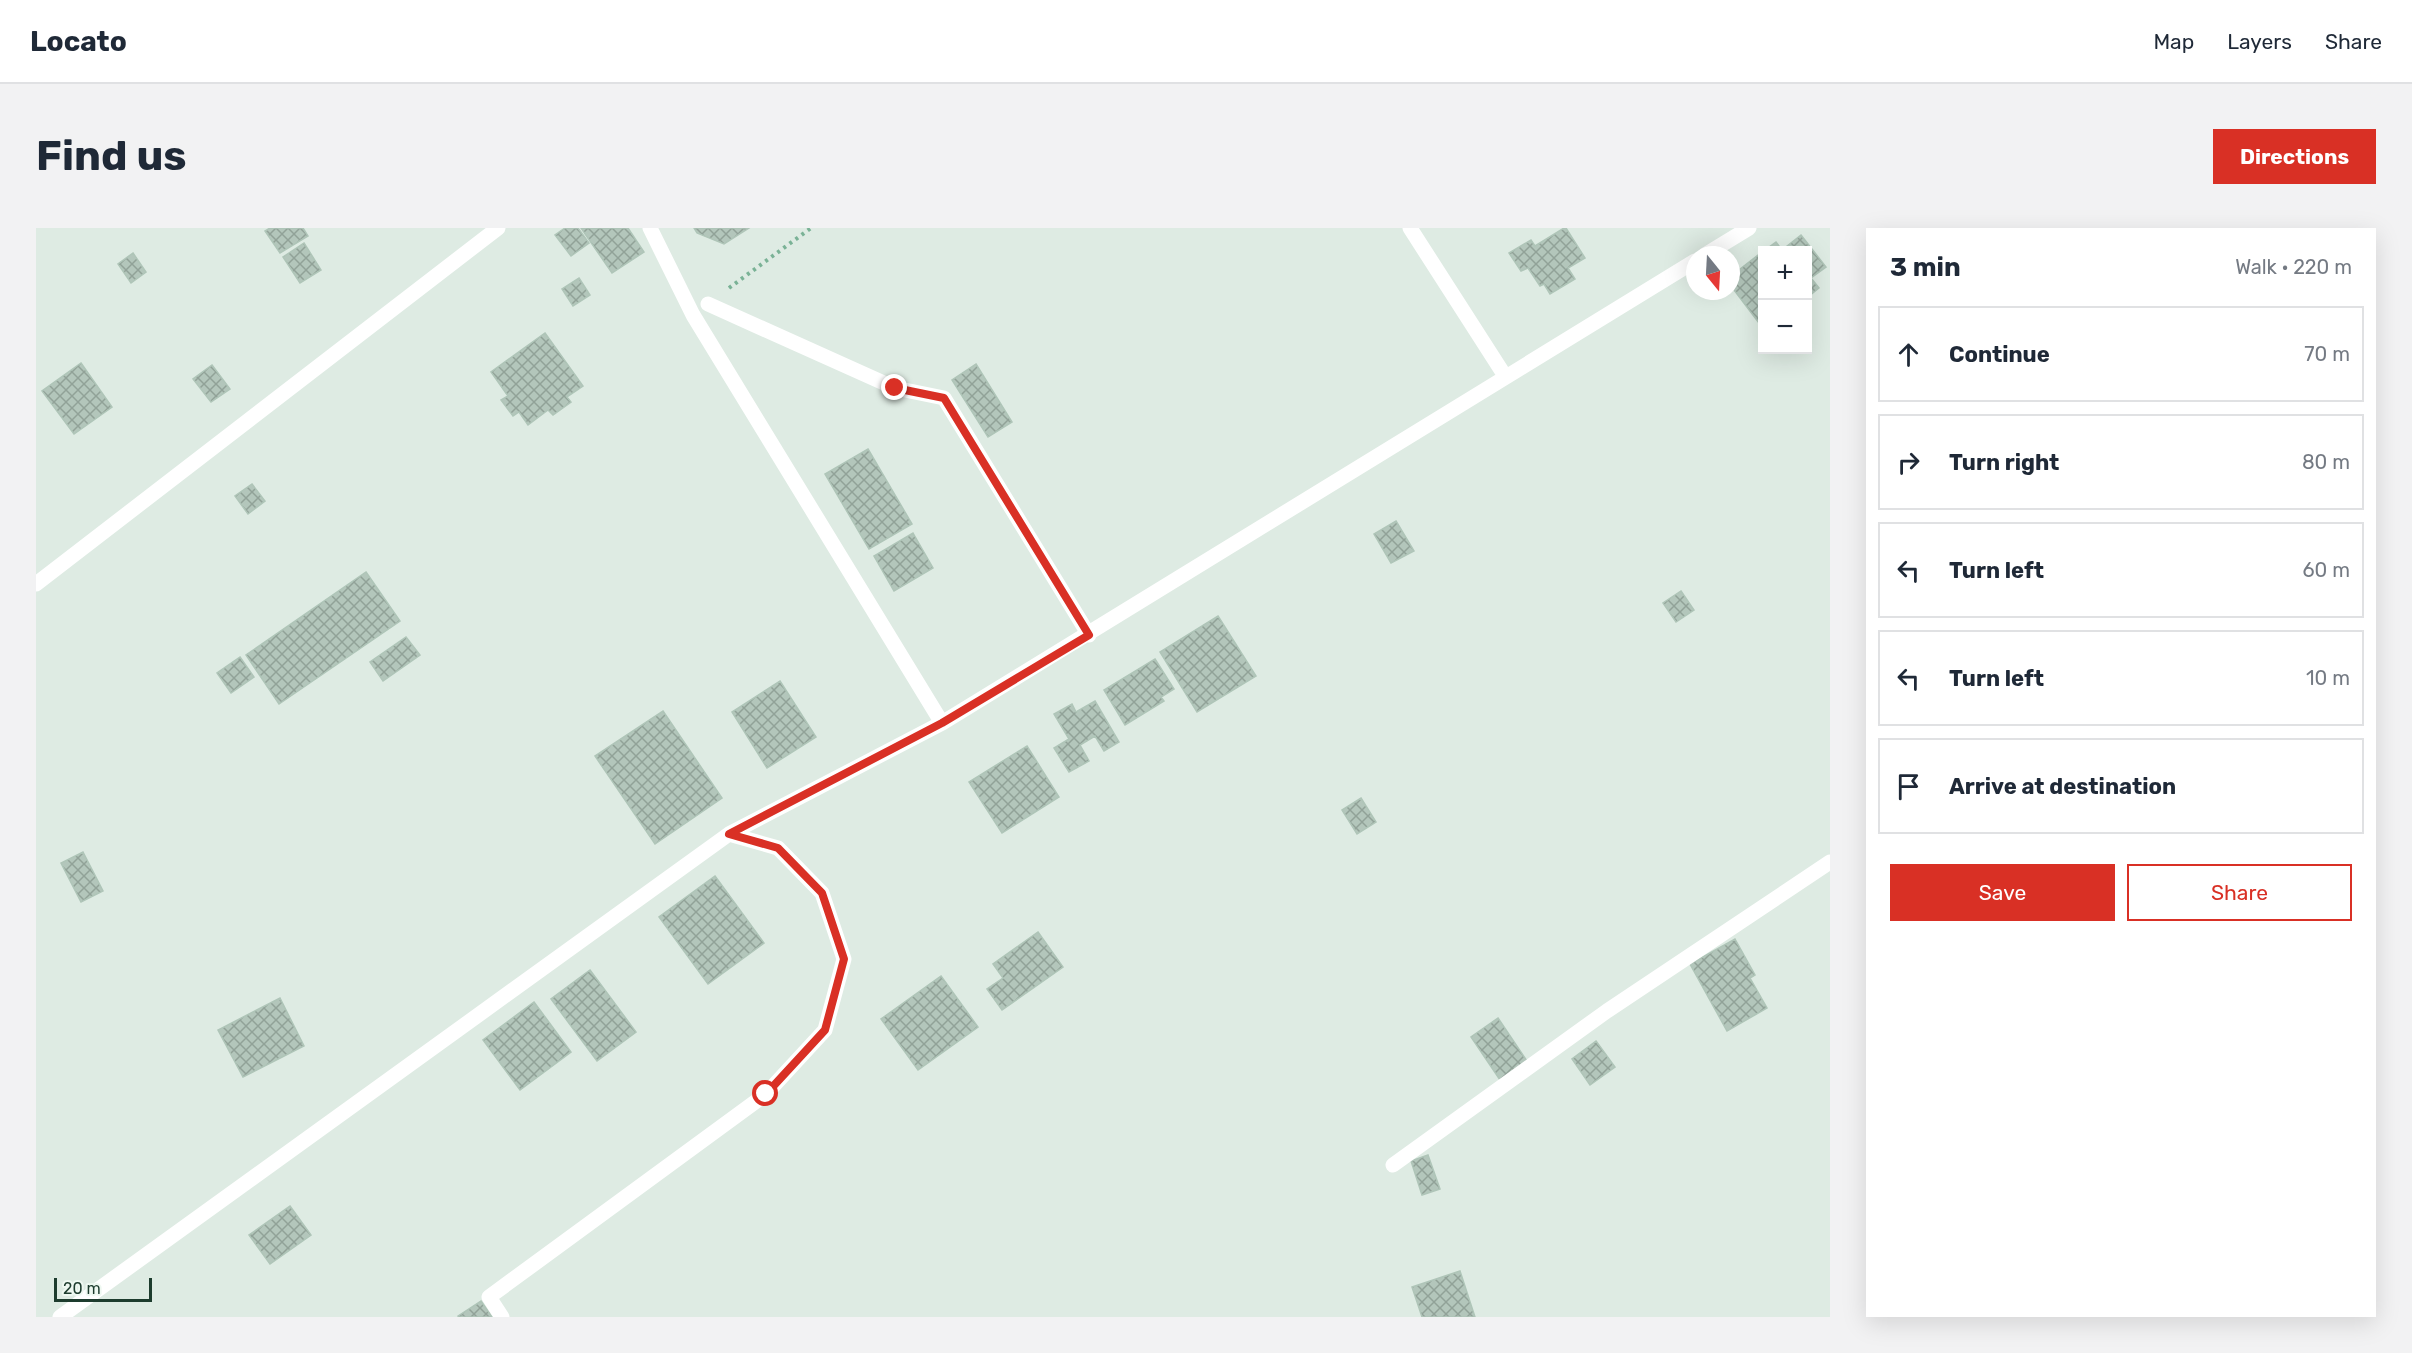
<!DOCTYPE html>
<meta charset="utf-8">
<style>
:root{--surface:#fff;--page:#f2f2f3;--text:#1f2937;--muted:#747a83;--line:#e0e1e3;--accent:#d93025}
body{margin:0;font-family:Rubik,sans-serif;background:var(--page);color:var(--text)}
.controls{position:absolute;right:18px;top:18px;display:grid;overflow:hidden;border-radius:0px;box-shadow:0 6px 24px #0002}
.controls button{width:54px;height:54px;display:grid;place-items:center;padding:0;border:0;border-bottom:2px solid var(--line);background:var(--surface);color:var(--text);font:30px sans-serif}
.compass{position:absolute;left:1650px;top:18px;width:54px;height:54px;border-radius:50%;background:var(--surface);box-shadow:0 6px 24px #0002;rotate:162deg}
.scale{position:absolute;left:18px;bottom:15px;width:98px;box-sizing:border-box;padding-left:6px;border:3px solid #1d3c2e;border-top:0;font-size:16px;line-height:21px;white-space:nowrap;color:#1d3c2e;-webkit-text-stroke:4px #eef8f1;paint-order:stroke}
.stop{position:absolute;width:18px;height:18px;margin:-14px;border:4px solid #d93025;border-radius:50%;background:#fff}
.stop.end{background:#d93025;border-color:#fff;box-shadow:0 2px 6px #0008}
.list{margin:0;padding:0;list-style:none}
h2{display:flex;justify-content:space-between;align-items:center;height:78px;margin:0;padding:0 24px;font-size:26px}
h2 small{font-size:20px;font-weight:400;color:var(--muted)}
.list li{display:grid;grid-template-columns:39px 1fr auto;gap:18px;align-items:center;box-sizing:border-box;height:96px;margin:0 12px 12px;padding:0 12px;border:2px solid var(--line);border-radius:0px}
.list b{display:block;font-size:22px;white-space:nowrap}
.list em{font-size:20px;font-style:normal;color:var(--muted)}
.actions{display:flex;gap:12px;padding:18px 24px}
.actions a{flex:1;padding:14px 0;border:2px solid var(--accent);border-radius:0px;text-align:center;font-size:21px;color:var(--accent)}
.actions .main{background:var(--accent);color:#fff}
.icon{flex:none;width:33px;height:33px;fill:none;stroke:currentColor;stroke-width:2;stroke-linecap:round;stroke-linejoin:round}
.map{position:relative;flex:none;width:1794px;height:1089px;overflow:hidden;border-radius:0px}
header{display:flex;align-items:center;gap:36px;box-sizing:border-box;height:84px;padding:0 30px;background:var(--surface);border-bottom:2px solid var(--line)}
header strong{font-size:28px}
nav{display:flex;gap:33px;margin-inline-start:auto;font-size:21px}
.intro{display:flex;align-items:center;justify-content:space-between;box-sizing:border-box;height:144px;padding:0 36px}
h1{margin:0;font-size:42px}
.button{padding:15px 27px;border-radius:0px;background:var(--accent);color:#fff;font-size:21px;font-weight:700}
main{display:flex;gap:36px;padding:0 36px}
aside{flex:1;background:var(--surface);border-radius:0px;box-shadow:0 6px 24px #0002}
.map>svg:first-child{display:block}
</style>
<header>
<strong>Locato</strong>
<nav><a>Map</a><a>Layers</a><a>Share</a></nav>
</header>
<div class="intro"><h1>Find us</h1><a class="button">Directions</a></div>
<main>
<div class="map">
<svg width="1794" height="1089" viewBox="0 0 1794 1089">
<defs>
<pattern id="building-cross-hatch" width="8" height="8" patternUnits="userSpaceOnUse" patternTransform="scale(1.5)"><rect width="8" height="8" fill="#b3c6bb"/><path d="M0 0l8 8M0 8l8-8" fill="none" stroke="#91a298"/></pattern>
</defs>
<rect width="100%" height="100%" fill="#deebe3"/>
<!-- building -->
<path fill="url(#building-cross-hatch)" stroke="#afc5b8" stroke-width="1.5" d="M234,0H267L272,8L244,25L229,3Z
M529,0H542L553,15L535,28L519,7Z
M545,0H592L608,24L576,45Z
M658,0H713L688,16L661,5Z
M1528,0H1530L1549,30L1532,40L1539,51L1514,66L1508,56L1504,58L1492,40L1485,43L1473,25L1495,12L1499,18Z
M1765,7L1790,39L1775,50L1783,60L1772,69V22H1729L1740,14L1746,22Z
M268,15L285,42L264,55L247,29Z
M1726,24V99L1695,58V48Z
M97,25L110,44L95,55L82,36Z
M543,50L554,67L537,78L526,61Z
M509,105L547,158L531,169L535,174L517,187L512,182L492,197L483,184L477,188L465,172L472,168L455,144Z
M45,135L76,179L38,206L6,163Z
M940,136L976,194L952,209L916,152Z
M176,137L194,161L175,174L157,151Z
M832,221L876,296L833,321L789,246Z
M216,256L229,273L212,286L199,268Z
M1360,293L1378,323L1355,335L1338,306Z
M877,305L897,340L858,363L838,328Z
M330,344L364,393L243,476L210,427Z
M1645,363L1658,382L1640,394L1627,375Z
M1182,388L1220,448L1161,484L1124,424Z
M370,409L384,427L347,453L334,434Z
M204,429L218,449L195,465L181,445Z
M1119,431L1138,461L1125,469L1128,473L1089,497L1068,462Z
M744,453L780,509L731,540L696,484Z
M1059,473L1083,514L1068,523L1059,508L1044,517L1053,533L1033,544L1018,520L1033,511L1018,486L1036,476L1040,484Z
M627,483L686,570L619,616L559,528Z
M991,518L1023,569L966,605L933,554Z
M1325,570L1340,594L1321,606L1306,582Z
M47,624L67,663L45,674L25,635Z
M679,648L728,715L672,756L623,689Z
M1002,704L1027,739L966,782L951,761L967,750L957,736Z
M1699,711L1719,747L1714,750L1731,780L1691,803L1654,736Z
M554,742L600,804L561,833L515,771Z
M905,748L942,799L882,842L845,791Z
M244,770L268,818L207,849L182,802Z
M498,774L535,824L484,862L447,812Z
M1462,790L1491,833L1464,852L1435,809Z
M1560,813L1579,839L1554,857L1536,831Z
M1392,927L1404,961L1386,967L1375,933Z
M254,978L275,1007L234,1036L213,1007Z
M1424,1043L1439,1089H1386L1376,1059Z
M445,1073L456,1089H423L422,1088Z"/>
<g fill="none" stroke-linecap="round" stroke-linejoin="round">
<!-- path -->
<path stroke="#7ab296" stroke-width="4" stroke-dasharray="3 4.5" stroke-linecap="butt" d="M693,60L775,0"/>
<!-- service -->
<path stroke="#fff" stroke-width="15" d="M614,0L657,87L906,495
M1374,0L1469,148
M1669,27L1713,0
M672,76L859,160L908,170L1053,407
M0,356L462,0
M1357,937L1571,783L1794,634
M24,1089L693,606L906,495L1659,33
M466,1089L453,1069L730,866L789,802L808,731L786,665L742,620L693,606"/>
</g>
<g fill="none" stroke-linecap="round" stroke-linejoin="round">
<!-- route -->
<path stroke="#d93025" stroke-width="8" d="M730,866L789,802L808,731L786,665L742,620L693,606L906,495L1053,407L908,170L859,160"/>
</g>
</svg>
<div class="controls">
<button>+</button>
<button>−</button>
</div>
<svg class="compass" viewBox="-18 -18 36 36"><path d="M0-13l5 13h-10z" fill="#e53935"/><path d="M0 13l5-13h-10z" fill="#747a83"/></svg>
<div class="scale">20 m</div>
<div class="stop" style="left:730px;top:866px"></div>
<div class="stop end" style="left:859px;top:160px"></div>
</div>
<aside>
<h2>3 min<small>Walk · 220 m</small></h2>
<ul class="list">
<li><svg class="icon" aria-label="ahead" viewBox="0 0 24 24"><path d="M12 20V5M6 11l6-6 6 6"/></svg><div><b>Continue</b></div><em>70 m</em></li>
<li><svg class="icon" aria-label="right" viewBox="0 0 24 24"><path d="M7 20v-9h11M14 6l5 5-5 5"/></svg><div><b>Turn right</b></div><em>80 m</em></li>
<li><svg class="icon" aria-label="left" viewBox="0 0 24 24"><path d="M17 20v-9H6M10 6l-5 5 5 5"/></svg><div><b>Turn left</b></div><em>60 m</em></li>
<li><svg class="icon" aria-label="left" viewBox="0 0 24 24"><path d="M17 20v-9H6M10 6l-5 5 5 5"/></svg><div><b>Turn left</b></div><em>10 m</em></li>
<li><svg class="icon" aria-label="arrive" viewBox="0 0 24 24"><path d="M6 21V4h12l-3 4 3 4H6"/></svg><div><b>Arrive at destination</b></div></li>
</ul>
<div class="actions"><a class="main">Save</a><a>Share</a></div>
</aside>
</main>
